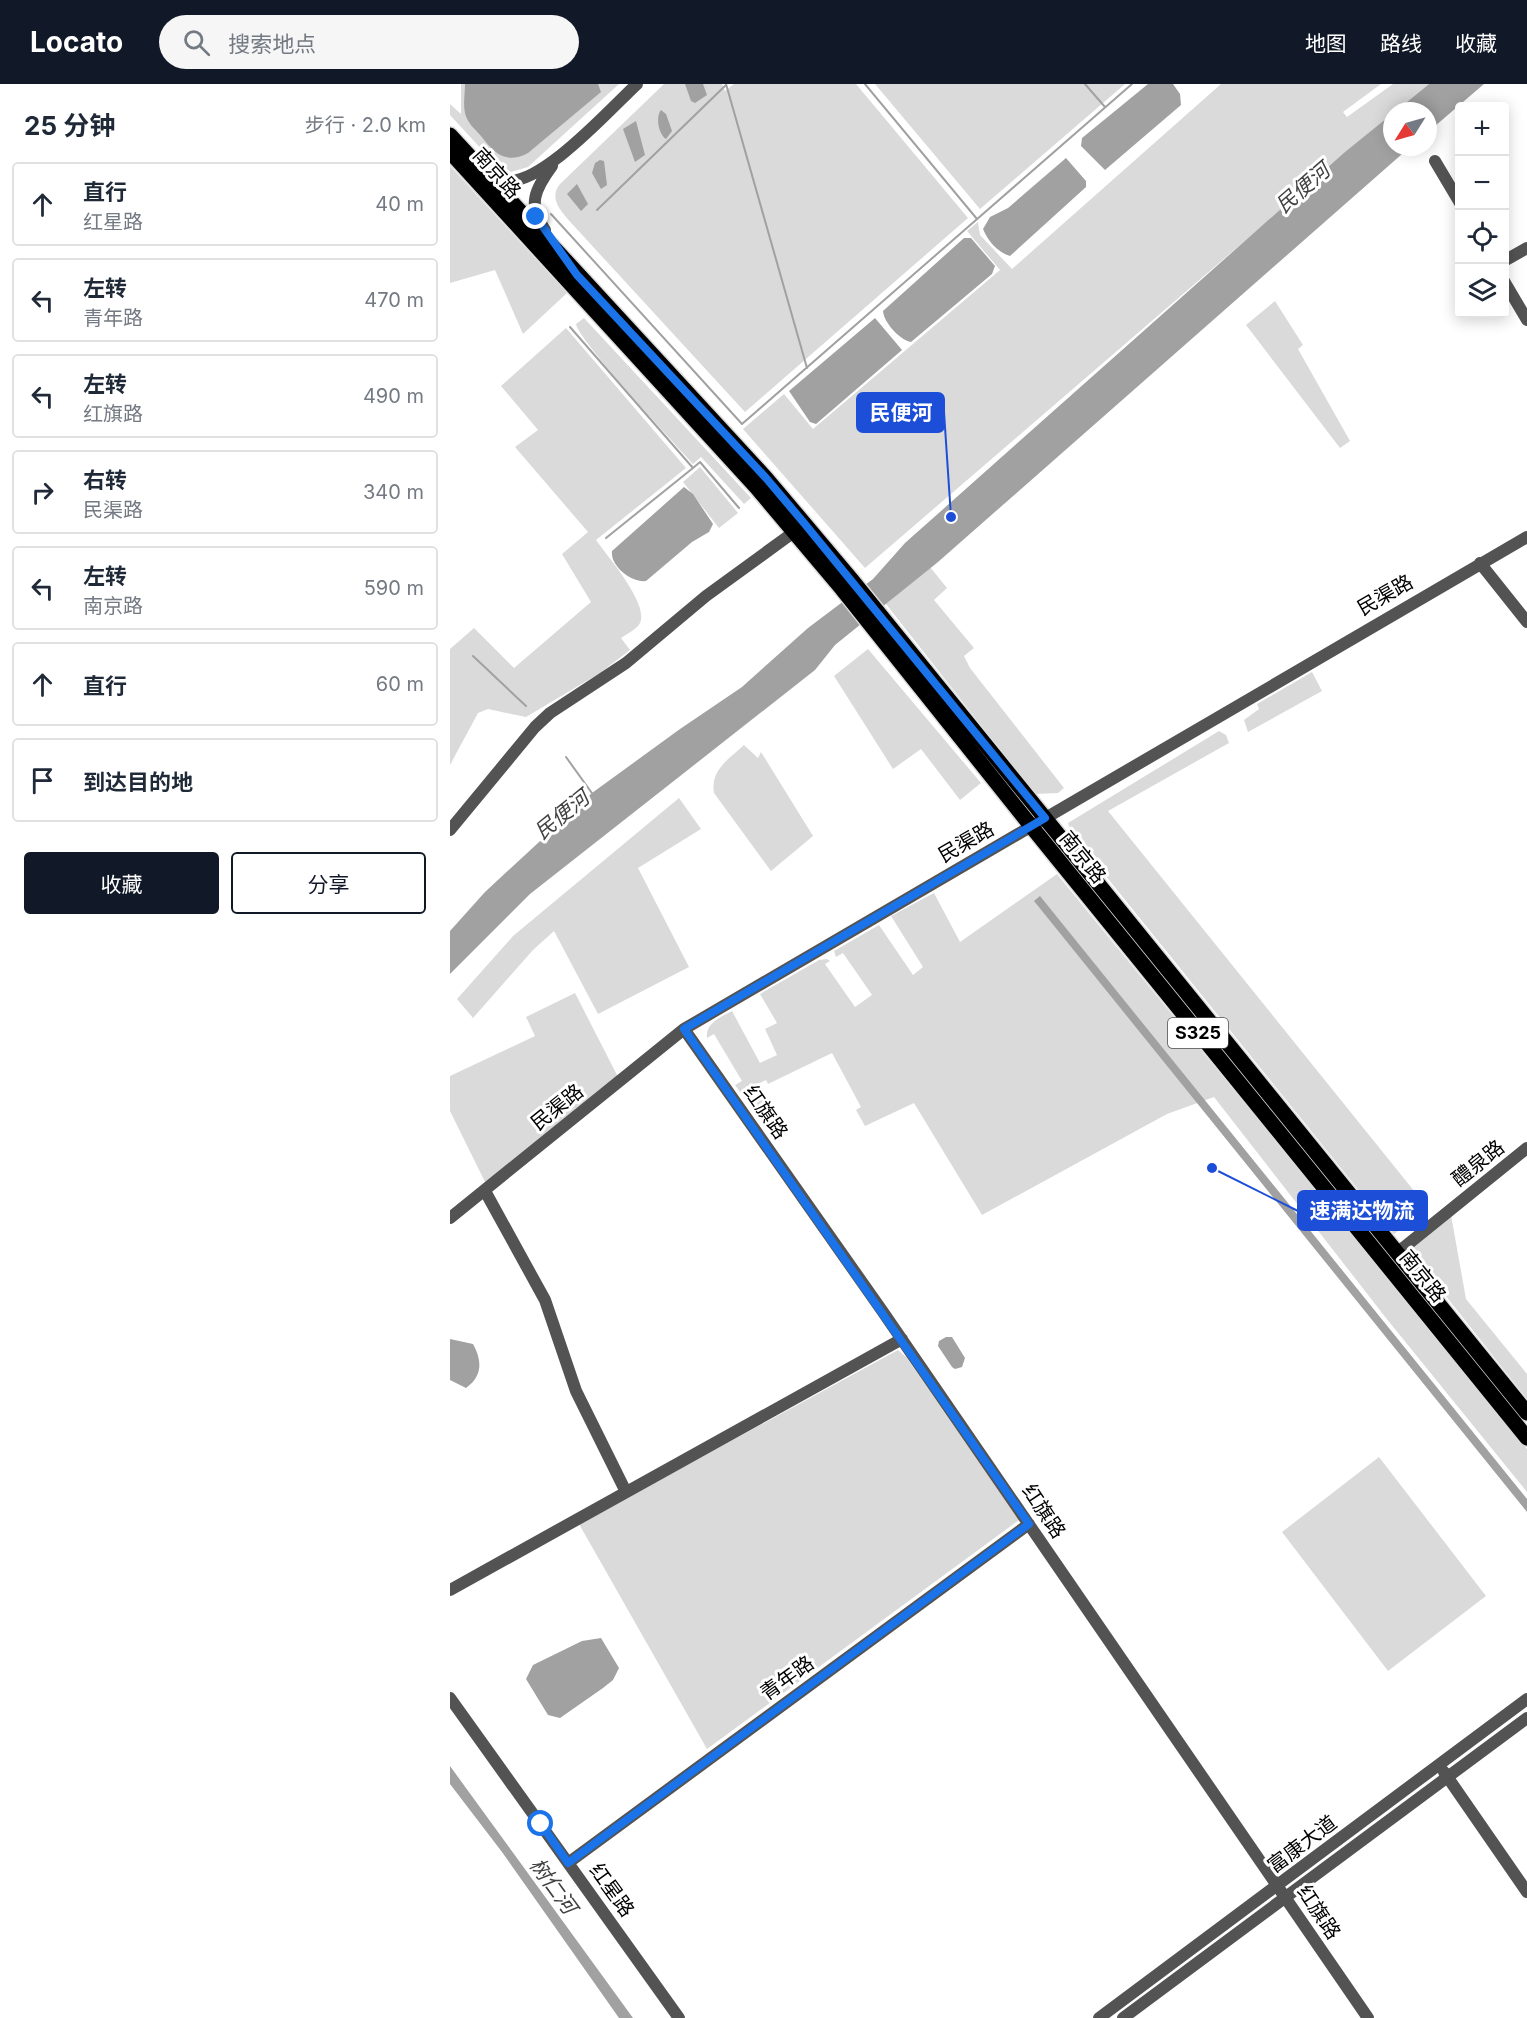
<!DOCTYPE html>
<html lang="zh">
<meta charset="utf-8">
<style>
:root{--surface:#fff;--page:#f6f6f7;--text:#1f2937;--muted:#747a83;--line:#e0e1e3;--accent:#111827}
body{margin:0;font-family:Inter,"Noto Sans SC",sans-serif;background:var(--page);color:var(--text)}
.controls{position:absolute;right:18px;top:18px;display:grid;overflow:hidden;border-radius:6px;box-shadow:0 3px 15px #0003}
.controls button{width:54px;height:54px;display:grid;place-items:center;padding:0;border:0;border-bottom:2px solid var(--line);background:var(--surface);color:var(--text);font:30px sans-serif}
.compass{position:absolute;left:933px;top:18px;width:54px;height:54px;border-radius:50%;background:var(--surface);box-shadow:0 3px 15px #0003;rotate:233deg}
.stop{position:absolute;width:18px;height:18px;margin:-14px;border:4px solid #1a73e8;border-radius:50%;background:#fff}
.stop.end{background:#1a73e8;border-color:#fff;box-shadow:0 2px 6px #0008}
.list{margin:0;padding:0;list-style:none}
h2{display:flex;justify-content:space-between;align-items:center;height:78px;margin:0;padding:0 24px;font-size:26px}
h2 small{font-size:20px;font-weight:400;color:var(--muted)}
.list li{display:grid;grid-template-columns:39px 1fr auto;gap:18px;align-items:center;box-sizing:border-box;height:84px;margin:0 12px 12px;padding:0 12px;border:2px solid var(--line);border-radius:6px}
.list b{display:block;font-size:22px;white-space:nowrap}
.list p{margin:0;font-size:20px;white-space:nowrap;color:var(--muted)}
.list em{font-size:20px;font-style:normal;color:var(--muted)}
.actions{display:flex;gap:12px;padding:18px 24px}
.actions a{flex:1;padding:14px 0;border:2px solid var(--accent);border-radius:6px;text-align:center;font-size:21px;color:var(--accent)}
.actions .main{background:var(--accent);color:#fff}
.icon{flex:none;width:33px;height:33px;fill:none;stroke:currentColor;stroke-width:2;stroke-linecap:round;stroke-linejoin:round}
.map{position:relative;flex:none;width:1077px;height:1934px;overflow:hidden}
header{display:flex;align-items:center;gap:36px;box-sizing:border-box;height:84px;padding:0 30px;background:var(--accent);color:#fff}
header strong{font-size:28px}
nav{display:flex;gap:33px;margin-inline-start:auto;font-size:21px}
.search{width:420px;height:54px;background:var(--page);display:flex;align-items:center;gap:15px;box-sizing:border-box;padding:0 21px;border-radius:33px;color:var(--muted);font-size:22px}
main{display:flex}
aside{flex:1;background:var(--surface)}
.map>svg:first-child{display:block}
</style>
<header>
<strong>Locato</strong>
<div class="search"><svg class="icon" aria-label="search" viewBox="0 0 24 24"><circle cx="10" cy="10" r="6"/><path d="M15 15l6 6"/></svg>搜索地点</div>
<nav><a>地图</a><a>路线</a><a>收藏</a></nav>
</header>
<main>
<aside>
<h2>25 分钟<small>步行 · 2.0 km</small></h2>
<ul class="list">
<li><svg class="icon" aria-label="ahead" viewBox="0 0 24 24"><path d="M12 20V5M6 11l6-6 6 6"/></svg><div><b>直行</b><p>红星路</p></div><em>40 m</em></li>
<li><svg class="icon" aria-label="left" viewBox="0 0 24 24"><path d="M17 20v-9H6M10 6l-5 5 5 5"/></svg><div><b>左转</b><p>青年路</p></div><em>470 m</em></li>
<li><svg class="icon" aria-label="left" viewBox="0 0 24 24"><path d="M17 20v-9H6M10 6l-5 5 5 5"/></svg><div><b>左转</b><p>红旗路</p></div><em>490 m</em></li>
<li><svg class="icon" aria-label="right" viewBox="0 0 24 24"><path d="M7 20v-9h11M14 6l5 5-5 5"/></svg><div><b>右转</b><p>民渠路</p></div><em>340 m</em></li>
<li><svg class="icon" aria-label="left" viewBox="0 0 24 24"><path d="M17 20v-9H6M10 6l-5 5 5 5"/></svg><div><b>左转</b><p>南京路</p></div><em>590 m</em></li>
<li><svg class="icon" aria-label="ahead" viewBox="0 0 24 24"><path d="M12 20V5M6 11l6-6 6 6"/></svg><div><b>直行</b></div><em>60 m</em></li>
<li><svg class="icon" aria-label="arrive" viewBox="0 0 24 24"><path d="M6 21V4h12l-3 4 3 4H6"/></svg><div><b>到达目的地</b></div></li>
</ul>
<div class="actions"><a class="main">收藏</a><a>分享</a></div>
</aside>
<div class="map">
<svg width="1077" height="1934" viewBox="0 0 1077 1934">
<rect width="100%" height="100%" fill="#fff"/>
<!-- green -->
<path fill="#dadada" d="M11,0H169L78,83L61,88L46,81L0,31V20L11,30Z
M214,0H272L275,7L284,0H406L518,134L295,328L124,142C114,130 97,116 110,100Z
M425,0H675L530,125Z
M771,0H931L893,28L897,33L943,0H979L946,27H942V30L415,484L293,345L334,310L363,345L550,186L517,147L528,138L530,151L562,185Z
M0,82L117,209L73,250L45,186L0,199Z
M825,217L853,261L848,265L900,357L890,364L796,241Z
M134,234L301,414L294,420L251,373L243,380C225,360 128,256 126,240Z
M116,244L236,384L146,456C158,473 199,520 190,539C187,545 177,550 171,554L180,566L150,589L76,633L38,625L28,629L0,681V565L24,544L64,584L141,518L112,470L138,448L65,363L88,346L51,302Z
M250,383L288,429L269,444L233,398Z
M480,483L497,504L484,516L524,564L514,572L520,584L614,704L608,709L585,710L436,520Z
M418,565L531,699L510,716L471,665L443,685L384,592Z
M862,588L872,607L798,648L794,636L809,625L807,620Z
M769,647L776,651L779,659L658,727L977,1123L944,1150L622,750L618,739Z
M294,661L308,674L311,668L363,752L321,787L264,709C260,686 279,675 294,661Z
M229,714L251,745L188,784L239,883L148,930L104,847L83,866L23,934L7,915L63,852Z
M607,790L1077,1365V1408L936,1234L764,1013L717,1030L532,1131L464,1019L415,1042L406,1026L411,1023L382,969L318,1000L316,996L310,999L325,1029L310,1036L285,1001L292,997L264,950L257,954C255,939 271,933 282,927L310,979L327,971L315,945L327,939L310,910L369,876L377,875L380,877L375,880L405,923L422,911L393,869L386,873L384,867L429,841L463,891L473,883L441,832L484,809L510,858Z
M125,909L168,993L36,1100L0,1027V992L85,952L76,933Z
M1001,1131L1016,1215L1077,1290V1315L962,1169L960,1164Z
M448,1266L456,1273L569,1436L257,1665L129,1440Z
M929,1373L1036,1512L938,1587L832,1448Z"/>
<!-- water -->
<path fill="#a1a1a1" d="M15,0H148L151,8L78,69C56,81 44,69 31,52C25,45 17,39 15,29C13,20 15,9 15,0Z
M235,0H253L257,11L245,19L241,17Z
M698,0H723L730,10L731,21L655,86L631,62L632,54Z
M979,0H1034L978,48V27H946Z
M211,26L216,30L222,47L216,55C209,51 205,33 211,26Z
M942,30V63H960L488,478L385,561L365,586L80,810L0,890V847L35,808L142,709L230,645L292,603L358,544L423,495L455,459L895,68Z
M186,37L195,71L185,78L173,45Z
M616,74L636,97V103L560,172C547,168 538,157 533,145L540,133L558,124Z
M150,76L154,77L157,101L151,105L142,89L145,79Z
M127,100L138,120L131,127L117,110Z
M514,154H521L545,182L542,190L461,258C450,256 434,239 433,227Z
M425,234L452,266L366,340L360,338L339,307Z
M234,403L243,410L263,440L259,448L242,458L196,497C182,499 160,482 162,467Z
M590,812L1077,1415V1428L584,817Z
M496,1253H502L515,1274L512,1283L505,1285L502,1283L488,1262L489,1257Z
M0,1255L23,1260C32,1276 33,1292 16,1304L0,1296Z
M151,1554L169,1584L163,1596L153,1604L110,1634L98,1631L76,1595L83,1581L132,1557Z
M0,1682L183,1934H169L52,1768L0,1700Z"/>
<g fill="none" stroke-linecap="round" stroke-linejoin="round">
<!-- stream -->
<path stroke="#a1a1a1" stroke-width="2" d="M276,0L357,284
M415,0L527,135
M635,0L655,23
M147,126L276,1
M101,130L292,340L682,0
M120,243L243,384L250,378L289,424
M156,454L243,384
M23,572L76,622
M116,673L144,712"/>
<defs>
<path id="major" d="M0,51L316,394L402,496L1077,1329
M0,68L306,403L392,505L581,742L1077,1354"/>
</defs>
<!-- major casing -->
<use href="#major" stroke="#dbdbdb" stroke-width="18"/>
<!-- minor -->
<path stroke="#535353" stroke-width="12" d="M985,77L1010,119
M35,82C40,86 48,94 54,96C88,106 162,23 187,0
M95,146C77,121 85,105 102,82
M1054,177L1077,164
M1054,197L1077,236
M1030,479L1077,538
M0,746L85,643L100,629L176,579L256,512L344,448
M234,945L433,1228L918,1934
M35,1107L95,1216L126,1307L176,1408
M0,1134L234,945L1077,453
M947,1169L1077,1064
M0,1506L452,1255
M0,1614L229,1934
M994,1688L1077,1808
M118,1779L579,1440
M649,1934L1077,1615
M673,1934L1077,1634"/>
<!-- major -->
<use href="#major" stroke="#000" stroke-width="15"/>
</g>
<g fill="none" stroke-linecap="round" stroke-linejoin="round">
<!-- route -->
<path stroke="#1a73e8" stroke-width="8" d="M86,133L127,191L316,394L354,439L595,734L234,945L579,1440L118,1779L91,1740"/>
</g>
<g text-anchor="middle" stroke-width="6" stroke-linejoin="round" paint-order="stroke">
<!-- shield labels -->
<rect fill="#fff" stroke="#4c4c4c" stroke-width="1.5" x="718" y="934" width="60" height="30" rx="4.5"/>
<g font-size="18" font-weight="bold" fill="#000">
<text x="748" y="955">S325</text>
</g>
<!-- street labels -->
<g font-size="20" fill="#000" stroke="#fff">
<text transform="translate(47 89) rotate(48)" y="7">南京路</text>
<text transform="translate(935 511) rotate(-30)" y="7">民渠路</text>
<text transform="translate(516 758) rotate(-30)" y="7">民渠路</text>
<text transform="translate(633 773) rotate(51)" y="7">南京路</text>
<text transform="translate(107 1023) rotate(-39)" y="7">民渠路</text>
<text transform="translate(316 1028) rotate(55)" y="7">红旗路</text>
<text transform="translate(1028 1079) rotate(-39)" y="7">醴泉路</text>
<text transform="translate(973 1192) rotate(51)" y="7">南京路</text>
<text transform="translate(594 1427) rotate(56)" y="7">红旗路</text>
<text transform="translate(337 1594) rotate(-36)" y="7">青年路</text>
<text transform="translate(852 1760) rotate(-37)" y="7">富康大道</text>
<text transform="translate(162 1806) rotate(54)" y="7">红星路</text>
<text transform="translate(869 1828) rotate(56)" y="7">红旗路</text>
</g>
<!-- water labels -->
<g font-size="21" font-style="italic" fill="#424242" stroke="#fff">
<text transform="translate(853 104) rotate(-41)" y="7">民便河</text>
<text transform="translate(112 731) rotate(-39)" y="7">民便河</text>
<text transform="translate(103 1802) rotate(54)" y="7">树仁河</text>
</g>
</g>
<!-- callouts -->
<path fill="none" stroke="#1d4ed8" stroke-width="2" d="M501 433L494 328M762 1084L848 1127"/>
<g fill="#1d4ed8" stroke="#fff" stroke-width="2">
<circle cx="501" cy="433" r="6"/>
<circle cx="762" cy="1084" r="6"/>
</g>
<g fill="#1d4ed8" stroke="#1d4ed8" stroke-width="2">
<rect x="407" y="309" width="87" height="39" rx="6"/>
<rect x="848" y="1107" width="129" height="39" rx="6"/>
</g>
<g font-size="21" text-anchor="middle" font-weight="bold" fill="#fff">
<text x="451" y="336">民便河</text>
<text x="912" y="1134">速满达物流</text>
</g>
</svg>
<div class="controls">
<button>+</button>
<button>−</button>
<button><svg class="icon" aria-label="locate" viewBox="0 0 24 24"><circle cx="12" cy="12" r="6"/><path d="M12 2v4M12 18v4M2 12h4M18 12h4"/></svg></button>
<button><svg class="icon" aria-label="layers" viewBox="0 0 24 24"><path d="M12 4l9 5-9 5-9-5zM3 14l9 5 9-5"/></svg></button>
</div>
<svg class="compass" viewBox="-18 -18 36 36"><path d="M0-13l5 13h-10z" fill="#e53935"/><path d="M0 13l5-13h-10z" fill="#747a83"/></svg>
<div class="stop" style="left:91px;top:1740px"></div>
<div class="stop end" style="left:86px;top:133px"></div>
</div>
</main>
